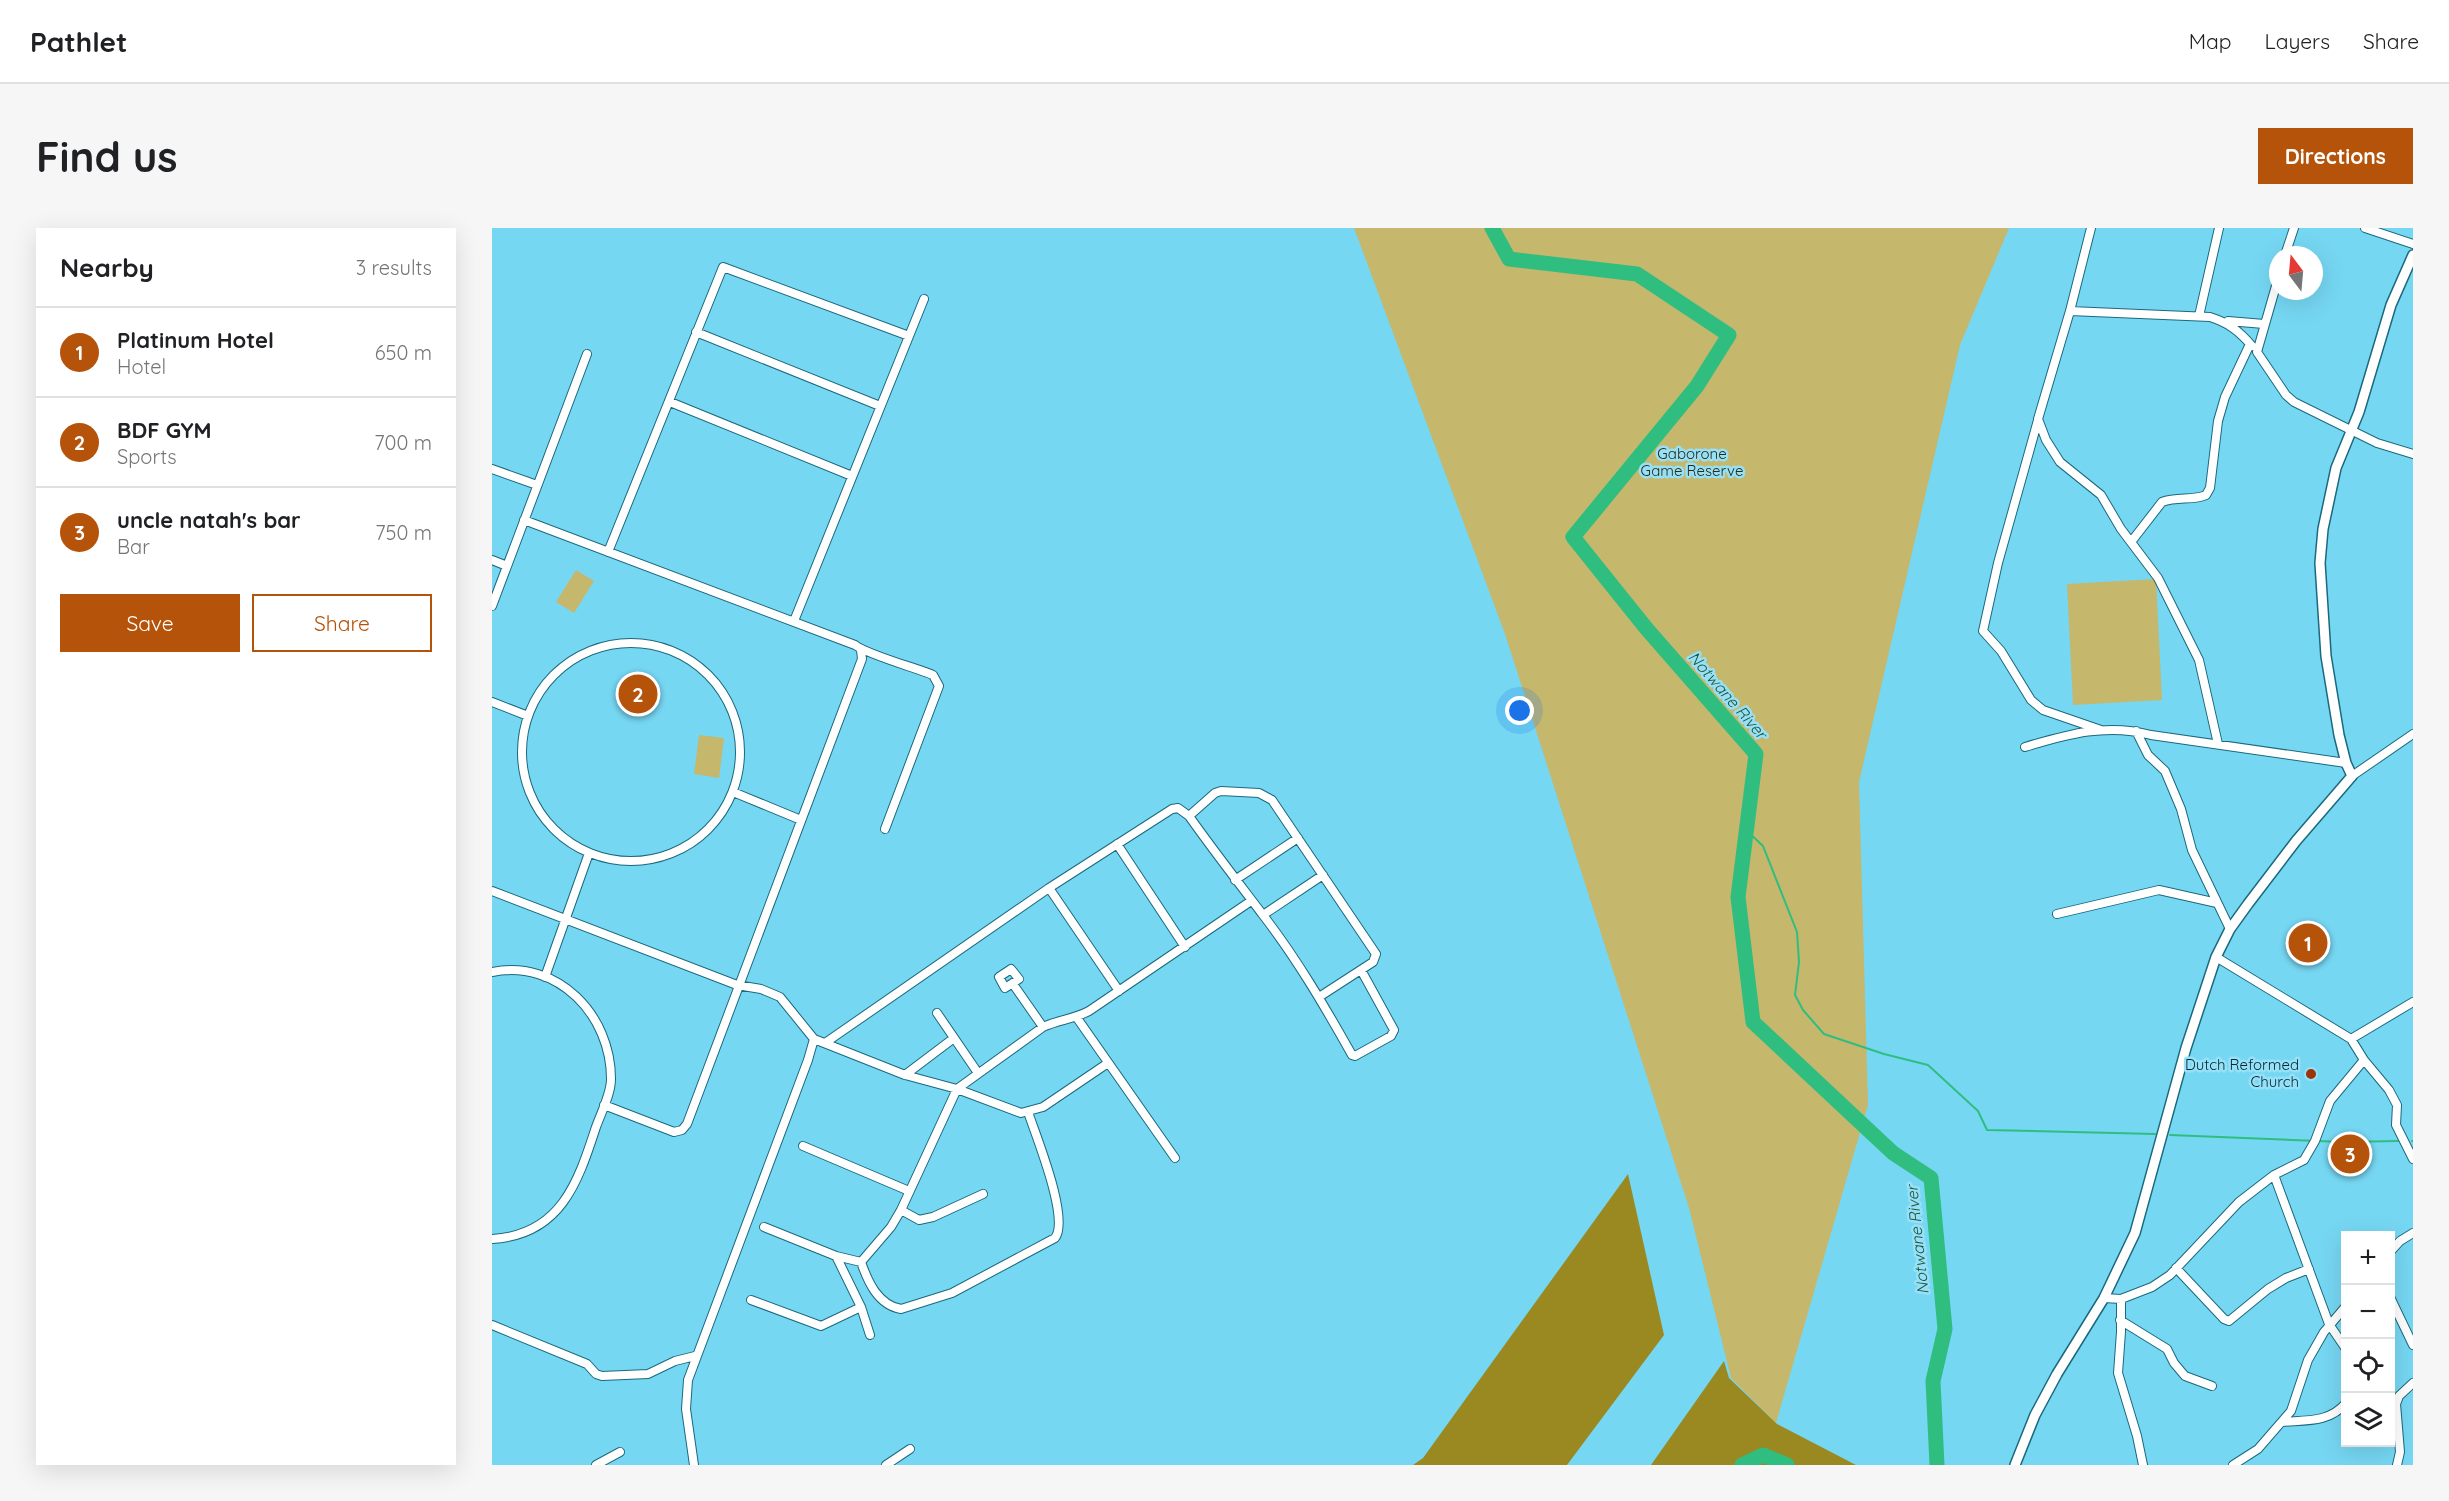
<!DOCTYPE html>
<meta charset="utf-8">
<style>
:root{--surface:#fff;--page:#f6f6f6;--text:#202124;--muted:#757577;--line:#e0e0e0;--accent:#b45309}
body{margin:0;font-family:Quicksand,sans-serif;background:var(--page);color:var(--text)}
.controls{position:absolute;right:18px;bottom:18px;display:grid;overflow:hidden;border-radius:0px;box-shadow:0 6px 24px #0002}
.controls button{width:54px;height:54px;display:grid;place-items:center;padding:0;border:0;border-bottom:2px solid var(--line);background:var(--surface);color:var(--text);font:30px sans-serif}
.compass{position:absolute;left:1777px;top:18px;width:54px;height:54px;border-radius:50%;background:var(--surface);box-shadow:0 6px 24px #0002;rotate:344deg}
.you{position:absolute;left:1028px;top:483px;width:21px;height:21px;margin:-15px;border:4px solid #fff;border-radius:50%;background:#1a73e8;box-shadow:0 0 0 9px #1a73e833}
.badge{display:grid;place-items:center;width:39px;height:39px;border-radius:50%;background:var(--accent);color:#fff;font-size:20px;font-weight:700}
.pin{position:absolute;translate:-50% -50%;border:3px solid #fff;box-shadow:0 2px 6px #0006}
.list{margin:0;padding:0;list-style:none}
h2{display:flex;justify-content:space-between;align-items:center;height:78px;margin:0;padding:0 24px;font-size:26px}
h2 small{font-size:20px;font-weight:400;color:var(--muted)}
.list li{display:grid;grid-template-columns:39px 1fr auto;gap:18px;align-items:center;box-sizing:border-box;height:90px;padding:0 24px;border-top:2px solid var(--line)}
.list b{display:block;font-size:22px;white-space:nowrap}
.list p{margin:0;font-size:20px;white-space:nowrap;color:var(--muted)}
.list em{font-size:20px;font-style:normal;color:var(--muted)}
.actions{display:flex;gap:12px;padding:18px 24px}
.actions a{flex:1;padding:14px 0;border:2px solid var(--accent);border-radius:0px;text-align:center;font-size:21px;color:var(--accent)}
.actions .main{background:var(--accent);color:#fff}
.icon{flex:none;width:33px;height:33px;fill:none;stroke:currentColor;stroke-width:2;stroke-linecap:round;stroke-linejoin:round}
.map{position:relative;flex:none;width:1921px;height:1237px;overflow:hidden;border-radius:0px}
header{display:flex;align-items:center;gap:36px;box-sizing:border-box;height:84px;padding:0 30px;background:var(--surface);border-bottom:2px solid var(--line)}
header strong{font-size:28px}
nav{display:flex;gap:33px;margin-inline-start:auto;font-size:21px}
.intro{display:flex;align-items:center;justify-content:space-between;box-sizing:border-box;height:144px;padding:0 36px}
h1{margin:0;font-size:42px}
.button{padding:15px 27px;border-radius:0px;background:var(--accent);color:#fff;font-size:21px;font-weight:700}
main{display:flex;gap:36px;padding:0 36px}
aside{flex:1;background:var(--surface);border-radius:0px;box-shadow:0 6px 24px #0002}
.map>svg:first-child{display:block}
</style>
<header>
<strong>Pathlet</strong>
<nav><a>Map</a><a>Layers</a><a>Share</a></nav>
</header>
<div class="intro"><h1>Find us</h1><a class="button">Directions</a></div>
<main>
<aside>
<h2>Nearby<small>3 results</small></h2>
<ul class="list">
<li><span class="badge">1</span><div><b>Platinum Hotel</b><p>Hotel</p></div><em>650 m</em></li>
<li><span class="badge">2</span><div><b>BDF GYM</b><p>Sports</p></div><em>700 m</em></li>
<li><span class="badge">3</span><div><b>uncle natah's bar</b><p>Bar</p></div><em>750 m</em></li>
</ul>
<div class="actions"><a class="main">Save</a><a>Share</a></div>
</aside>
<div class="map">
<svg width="1921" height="1237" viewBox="0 0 1921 1237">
<rect width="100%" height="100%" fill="#76d7f3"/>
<!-- green -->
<path fill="#c5b76c" d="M862,0H1517L1468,117L1367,554L1376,877L1284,1195L1239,1150L1197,980L1013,406Z
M84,342L102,353L82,385L64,374Z
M1664,351L1670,472L1581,477L1575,356Z
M207,507L232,510L227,550L202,546Z"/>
<!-- forest -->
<path fill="#9a8920" d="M1136,946L1172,1107L1075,1237H921L931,1230Z
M1232,1133L1237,1150L1285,1196L1364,1237H1159Z"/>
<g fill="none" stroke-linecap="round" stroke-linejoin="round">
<!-- stream -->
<path stroke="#2fbe80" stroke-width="2" d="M1254,602L1271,618L1305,704L1307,734L1303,767L1311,782L1332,806L1392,826L1436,837L1486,883L1495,902L1663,906
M1678,907L1851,914L1906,913
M1920,913H1921"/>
<!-- river -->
<path stroke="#2fbe80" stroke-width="15" d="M1000,0L1017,31L1145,46L1237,107L1205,158L1081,309L1154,400L1264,526L1246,669L1261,794L1401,925L1439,950L1453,1101L1441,1153L1445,1237
M1250,1237L1271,1227L1295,1237"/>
<defs>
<path id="minor" d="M1599,0L1578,83L1546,191L1554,212L1568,234L1609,267L1629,301L1666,350L1707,432L1726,516
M1873,0L1921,16
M1793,27L1802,0
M1786,51L1765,124L1794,167L1802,174L1885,215L1921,226
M1578,83L1718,89C1737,95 1747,103 1760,118
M1707,88L1727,0
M1736,93L1772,96
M204,104L388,178
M178,174L360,248
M1546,192L1506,335L1491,403L1509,423L1539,472L1551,482L1609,502
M0,241L45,257
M32,292L363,417C374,426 424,440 441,447L447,458L393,601
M1639,314L1670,274C1685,268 1701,273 1714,267L1718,260L1726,193L1733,169L1758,116
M116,324L231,39L417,108
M0,332L15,338
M0,378L95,126
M302,393L432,71
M30 524a109 109 0 1 1 218 0a109 109 0 1 1-218 0Z
M0,474L36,488
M1644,503L1656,527L1673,543L1689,581L1700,622L1738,701
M1533,519C1576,506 1615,495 1659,507L1854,535
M1860,548L1921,506
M241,564L309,592
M697,588L723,565L729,563L767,565L780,572L884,726L881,734L827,769
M625,616L693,719
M743,652L806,610
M557,660L627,763
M0,663L245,757L269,761L288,769L322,811L413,847L465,861L529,885L551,879L616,835
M1565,686L1667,662L1725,675
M771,687L831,647
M1724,729L1859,811L1872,832L1897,862L1905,877L1904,897L1921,931
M519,741L527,751L513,760L507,749Z
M0,744C66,731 119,787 119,851C119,866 109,885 104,899C86,954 69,1007 0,1011
M53,749L97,625
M521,756L551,799
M445,785L486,845
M585,790L683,930
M1859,811L1921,774
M333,815L557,660L680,581L686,580L697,588C721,622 746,654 771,687C805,731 833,779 860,827L863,828L899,808L902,802L869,742
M413,847L462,810
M112,877L182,904L190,902L195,896L370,431L369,422
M311,918L417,963
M1782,947L1837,1096L1854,1121
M409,982L427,992L441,989L491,966
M272,999L344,1028L369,1079L378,1107
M1898,1024L1908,1013L1921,1005
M344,1028L369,1034L399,999L409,982L465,861L551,799C566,792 582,791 597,783L759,673
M369,1034C376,1054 386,1077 409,1081L460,1065L563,1010C578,991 544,908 536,884
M1684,1040L1732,1091L1737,1093L1776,1061L1794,1050L1817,1041
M1898,1069L1921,1117
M1612,1070L1629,1071L1660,1059L1678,1047L1747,974L1782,947L1812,932L1823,913L1838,873L1872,832
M1629,1071V1104L1626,1145L1645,1208L1651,1237
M259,1072L329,1098L369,1079
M1628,1092L1675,1121L1682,1135L1693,1148L1720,1158
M0,1097L95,1136L104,1146L110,1148L156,1146L183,1133L203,1128
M1790,1194C1814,1192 1837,1195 1854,1175
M104,1237L128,1224
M202,1237L194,1181L196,1152L316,832L322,811
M394,1237L418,1221
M1741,1237L1766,1221L1799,1183L1816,1132L1832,1104L1854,1078
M1905,1237L1908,1224L1904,1176L1907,1168L1921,1155"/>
<path id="tertiary" d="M1523,1237L1543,1187L1565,1146L1612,1070L1643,1005L1694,820L1724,729L1738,701L1756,676L1804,613L1860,548L1854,535L1847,507L1834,428L1828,335L1831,301L1844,240L1867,184L1899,77L1921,27"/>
</defs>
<!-- minor casing -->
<use href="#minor" stroke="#1a697d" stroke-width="10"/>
<!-- tertiary casing -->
<use href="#tertiary" stroke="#1a697d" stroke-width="12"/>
<!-- minor -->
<use href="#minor" stroke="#fff" stroke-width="8"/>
<!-- tertiary -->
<use href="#tertiary" stroke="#fff" stroke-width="9"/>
</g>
<!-- markers -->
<circle fill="#9b3509" stroke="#97e1f8" stroke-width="2" cx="1819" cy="846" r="6"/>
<g text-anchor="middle" stroke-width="5" stroke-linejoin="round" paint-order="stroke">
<!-- park labels -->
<g font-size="15" fill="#2e2a14" stroke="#97e1f8">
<text x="1200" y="231">Gaborone<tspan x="1200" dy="17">Game Reserve</tspan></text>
</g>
<!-- poi labels -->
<g font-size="15" fill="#002933" stroke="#97e1f8" text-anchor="end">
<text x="1807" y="842">Dutch Reformed<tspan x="1807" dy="17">Church</tspan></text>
</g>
<!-- water labels -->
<g font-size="16" font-style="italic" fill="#21563c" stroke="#97e1f8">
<text transform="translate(1236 467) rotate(49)" y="6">Notwane River</text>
<text transform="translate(1425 1012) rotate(-96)" y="6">Notwane River</text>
</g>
</g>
</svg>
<div class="controls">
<button>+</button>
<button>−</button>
<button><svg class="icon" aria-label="locate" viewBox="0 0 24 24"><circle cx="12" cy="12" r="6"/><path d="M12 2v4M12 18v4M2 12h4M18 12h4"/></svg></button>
<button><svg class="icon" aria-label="layers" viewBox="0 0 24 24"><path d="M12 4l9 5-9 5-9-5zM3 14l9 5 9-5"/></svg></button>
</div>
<svg class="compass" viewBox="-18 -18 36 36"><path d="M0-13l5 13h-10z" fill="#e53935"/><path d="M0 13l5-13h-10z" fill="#757577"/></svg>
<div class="you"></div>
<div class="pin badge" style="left:1816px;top:715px">1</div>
<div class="pin badge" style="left:146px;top:466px">2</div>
<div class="pin badge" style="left:1858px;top:926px">3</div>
</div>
</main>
